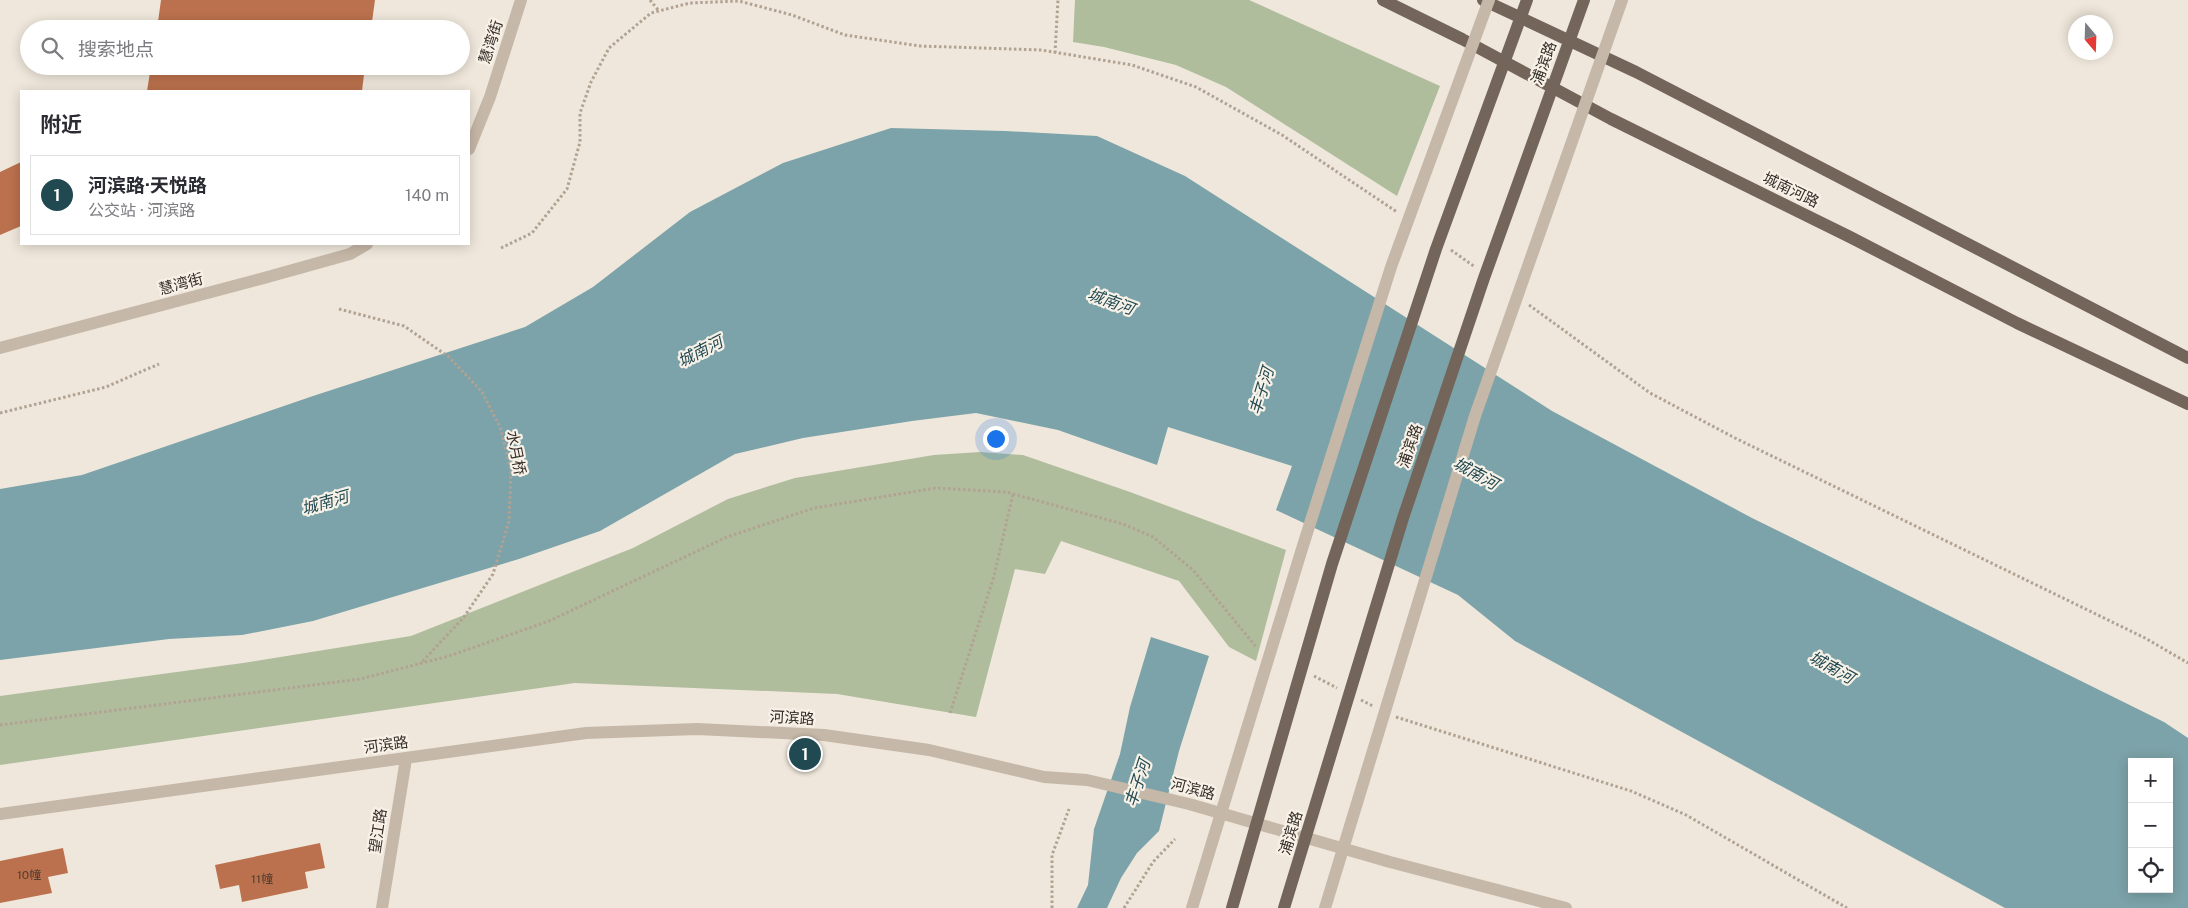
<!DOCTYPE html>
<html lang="zh">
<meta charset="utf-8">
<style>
:root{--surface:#fff;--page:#f7f7f7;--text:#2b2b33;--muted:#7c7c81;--line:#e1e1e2;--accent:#214951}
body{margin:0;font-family:"Public Sans","Noto Sans SC",sans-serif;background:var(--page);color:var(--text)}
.controls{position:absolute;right:15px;bottom:15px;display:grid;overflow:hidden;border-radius:0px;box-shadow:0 2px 12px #0003}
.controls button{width:45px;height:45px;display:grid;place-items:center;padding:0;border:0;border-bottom:1px solid var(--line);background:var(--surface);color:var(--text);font:25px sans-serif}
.compass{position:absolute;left:2068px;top:15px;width:45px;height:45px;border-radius:50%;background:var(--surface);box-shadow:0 2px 12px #0003;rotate:161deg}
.you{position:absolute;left:995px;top:438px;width:18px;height:18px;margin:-12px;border:4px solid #fff;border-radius:50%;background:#1a73e8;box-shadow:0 0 0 8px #1a73e833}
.badge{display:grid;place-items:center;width:32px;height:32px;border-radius:50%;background:var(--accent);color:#fff;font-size:16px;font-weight:700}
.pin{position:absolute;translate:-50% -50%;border:2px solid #fff;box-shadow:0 1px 5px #0006}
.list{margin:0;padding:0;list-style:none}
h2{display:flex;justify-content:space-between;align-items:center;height:65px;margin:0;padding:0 20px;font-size:21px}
h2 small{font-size:16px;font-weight:400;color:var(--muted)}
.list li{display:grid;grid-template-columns:32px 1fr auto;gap:15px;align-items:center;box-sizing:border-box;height:80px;margin:0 10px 10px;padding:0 10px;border:1px solid var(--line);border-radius:0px}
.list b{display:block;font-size:19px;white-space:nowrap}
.list p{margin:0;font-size:16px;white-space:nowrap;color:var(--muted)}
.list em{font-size:16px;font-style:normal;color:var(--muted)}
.icon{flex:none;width:28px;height:28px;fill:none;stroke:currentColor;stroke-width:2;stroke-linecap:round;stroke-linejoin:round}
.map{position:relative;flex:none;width:2188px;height:908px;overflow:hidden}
.search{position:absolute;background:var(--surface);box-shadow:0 2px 12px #0003;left:20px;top:20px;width:450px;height:55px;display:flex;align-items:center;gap:12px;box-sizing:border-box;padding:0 18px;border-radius:28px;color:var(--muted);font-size:19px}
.panel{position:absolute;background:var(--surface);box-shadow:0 2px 12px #0003;left:20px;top:90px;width:450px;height:155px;border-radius:0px}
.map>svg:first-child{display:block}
</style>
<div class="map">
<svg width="2188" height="908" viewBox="0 0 2188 908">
<rect width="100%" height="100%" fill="#efe7db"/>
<!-- green -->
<path fill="#afbd9c" d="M1075,0H1249L1440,86L1397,196L1226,87L1176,65L1104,47L1073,42Z
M980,452L1023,455L1130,492L1286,550L1256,661L1229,647L1179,581L1061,541L1045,574L1015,569L976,717L837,694L575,683L0,765V696L243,663L411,636L633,548L728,499L795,478L934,455Z"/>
<!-- water -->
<path fill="#7ca3a9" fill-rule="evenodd" d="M891,128L1005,131L1097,136L1185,176L1552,411L1752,518L2164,722L2188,738V908H2005L1515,641L1458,595L1276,510L1292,466L1168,427L1157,465L1058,430L976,413L912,421L803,438L735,454L600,531L519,559L313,621L242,635L169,639L0,660V489L82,475L313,396L525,327L593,287L690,212L783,163ZM2132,762H2169V889H2132Z
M1151,637L1209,656L1179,751L1159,831L1137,853L1121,878L1107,908H1077L1088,885L1094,829L1120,754L1130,707Z"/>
<!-- building -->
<path fill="#bb714d" d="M161,0H375L371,29H157Z
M151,66H365L362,91H147Z
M21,162V226L0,235V172Z
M320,843L325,868L305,872L308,888L242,902L239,885L220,889L215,865Z
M63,848L68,873L48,877L52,893L0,903V861Z"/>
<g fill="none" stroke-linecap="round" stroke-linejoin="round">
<!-- path -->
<path stroke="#b1a292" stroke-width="3" stroke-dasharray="2.5 2.5" stroke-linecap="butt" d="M650,0L659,11
M1055,53L1058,0
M501,248L532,233L567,189L580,142V113L591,82L609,48L651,13L690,3L739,1L792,15L845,35L920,46L1041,50L1132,65L1196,87L1282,135L1397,212
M1451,250L1475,267
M1529,305L1650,393L1735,438L2145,638L2188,663
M339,309L404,326L449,357L482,392L500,427L511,470L509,521L493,574L464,617L420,664
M0,413L106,387L159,364
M1314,676L1337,688
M1361,700L1373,706
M950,713L994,576L1013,494
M1396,717L1631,791L1686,815L1847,908
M0,725L360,679L449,656L549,621L727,537L814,508L936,488L1006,492L1123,524L1153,537L1193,570L1257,648
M1052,908V855L1069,809
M1124,908L1153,862L1175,839"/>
<!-- minor -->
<path stroke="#c6b8a8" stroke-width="12" d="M469,149L490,97L521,0
M0,348L264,278L350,254L367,244
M0,814L586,733L697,729L824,735L929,750L1044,777L1087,780L1189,804L1390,862L1566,908
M382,908L406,759"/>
<!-- major -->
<path stroke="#74655a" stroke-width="12" d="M1383,0L1462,39L1611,119L1850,237L2017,323L2188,404
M1483,0L1636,72L2188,358"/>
<!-- minor-bridge -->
<path stroke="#c6b8a8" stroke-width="12" d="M1192,908L1301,552L1391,267L1489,0
M1325,908L1475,416L1622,0"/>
<!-- major-bridge -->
<path stroke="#74655a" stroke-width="12" d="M1232,908L1332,564L1436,249L1527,0
M1284,908L1403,518L1484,278L1584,0"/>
</g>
<g text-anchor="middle" stroke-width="4.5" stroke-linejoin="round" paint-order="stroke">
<!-- number labels -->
<g font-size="12" fill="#553d30">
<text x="29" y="879">10幢</text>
<text x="262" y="883">11幢</text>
</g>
<!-- street labels -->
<g font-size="15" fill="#332c27" stroke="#f7f1e7">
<text transform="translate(491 42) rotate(-72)" y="5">慧湾街</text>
<text transform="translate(1544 63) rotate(-70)" y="5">浦滨路</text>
<text transform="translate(1791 190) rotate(26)" y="5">城南河路</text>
<text transform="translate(181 284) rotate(-15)" y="5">慧湾街</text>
<text transform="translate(1410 446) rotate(-71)" y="5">浦滨路</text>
<text transform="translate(516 453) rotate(79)" y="5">水月桥</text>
<text transform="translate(792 718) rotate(3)" y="5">河滨路</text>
<text transform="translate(386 745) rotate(-8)" y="5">河滨路</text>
<text transform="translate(1193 789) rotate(15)" y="5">河滨路</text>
<text transform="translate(378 831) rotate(-81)" y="5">望江路</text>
<text transform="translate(1291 833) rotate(-73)" y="5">浦滨路</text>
</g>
<!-- water labels -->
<g font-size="16" font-style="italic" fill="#214951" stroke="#f7f1e7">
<text transform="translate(1111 301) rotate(20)" y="6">城南河</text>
<text transform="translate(700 351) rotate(-27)" y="6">城南河</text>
<text transform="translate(1261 391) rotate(-73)" y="6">丰子河</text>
<text transform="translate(1476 473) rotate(29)" y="6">城南河</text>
<text transform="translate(325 502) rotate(-16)" y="6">城南河</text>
<text transform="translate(1832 667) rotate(29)" y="6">城南河</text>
<text transform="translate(1137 783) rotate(-72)" y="6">丰子河</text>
</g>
</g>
</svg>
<div class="controls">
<button>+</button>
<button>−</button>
<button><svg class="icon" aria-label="locate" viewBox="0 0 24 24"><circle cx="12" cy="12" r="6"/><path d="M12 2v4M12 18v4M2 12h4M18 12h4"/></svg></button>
</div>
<svg class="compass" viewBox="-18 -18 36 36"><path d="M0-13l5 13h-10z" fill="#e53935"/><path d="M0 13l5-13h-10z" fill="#7c7c81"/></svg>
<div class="you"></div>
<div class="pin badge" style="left:805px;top:754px">1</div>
<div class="search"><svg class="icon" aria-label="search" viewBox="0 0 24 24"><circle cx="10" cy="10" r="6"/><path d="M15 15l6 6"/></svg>搜索地点</div>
<section class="panel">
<h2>附近<small></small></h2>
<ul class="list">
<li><span class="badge">1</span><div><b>河滨路·天悦路</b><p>公交站 · 河滨路</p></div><em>140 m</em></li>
</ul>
</section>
</div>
